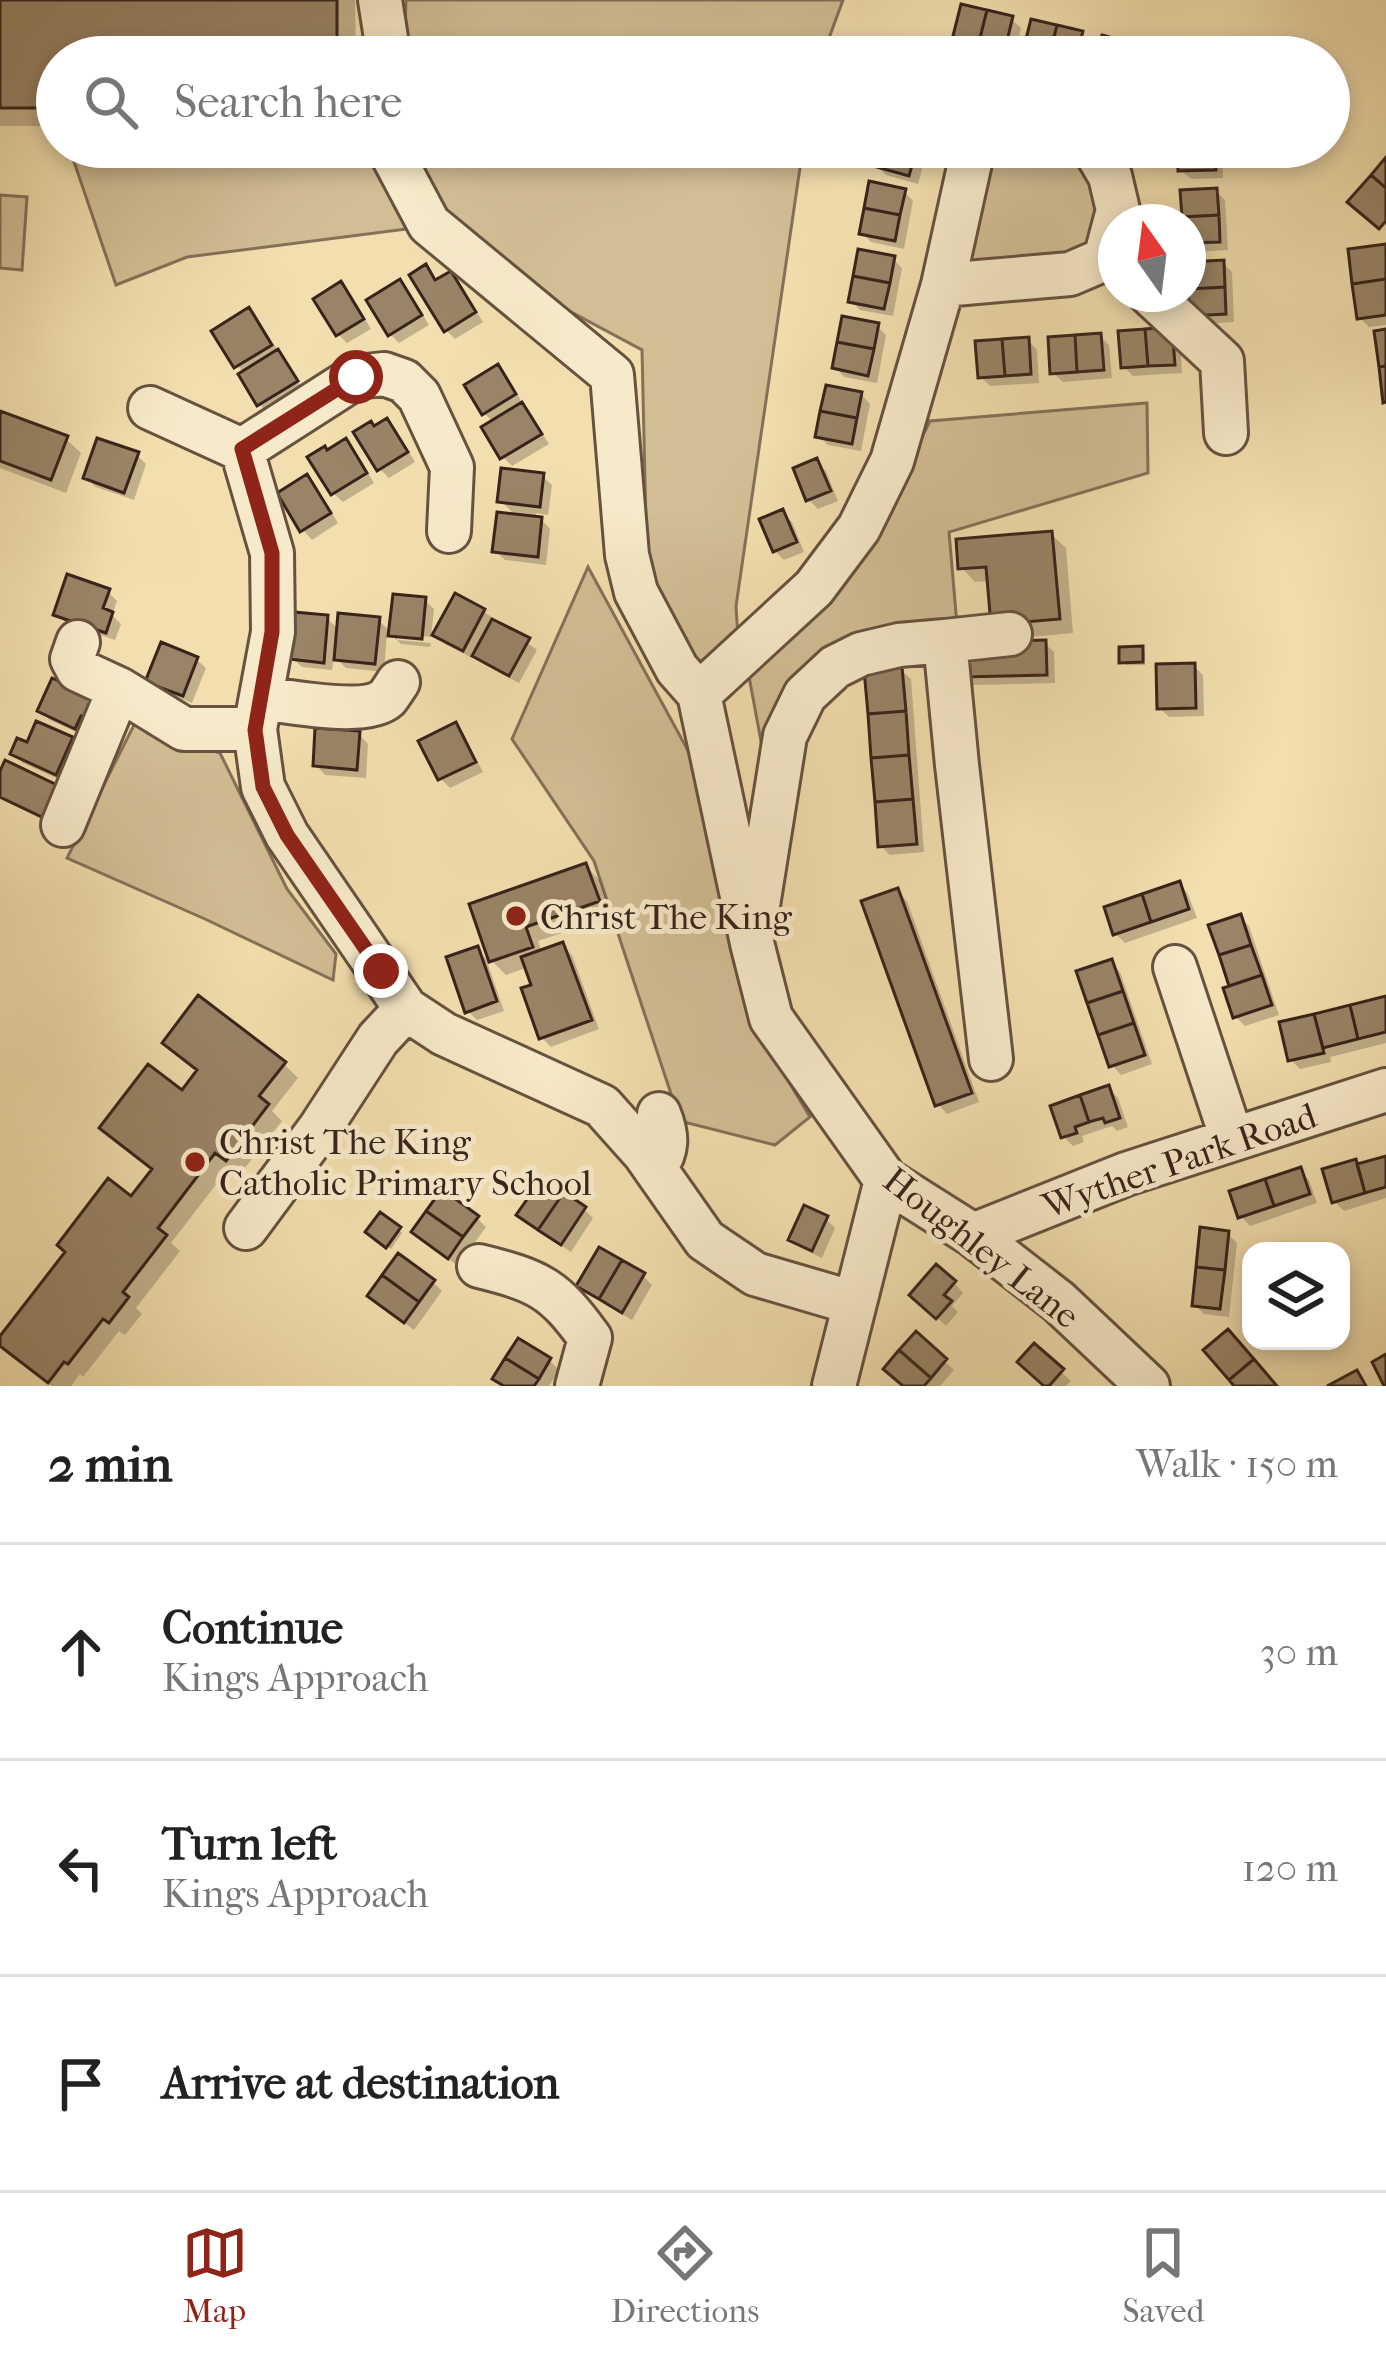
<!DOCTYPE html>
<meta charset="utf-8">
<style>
:root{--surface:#fff;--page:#f2f2f2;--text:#222;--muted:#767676;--line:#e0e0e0;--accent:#8f2418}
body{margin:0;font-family:"IM FELL French Canon",serif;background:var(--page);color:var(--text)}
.controls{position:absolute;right:36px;bottom:36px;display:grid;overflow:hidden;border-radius:24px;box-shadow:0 6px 18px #0003}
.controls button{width:108px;height:108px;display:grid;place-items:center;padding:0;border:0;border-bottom:3px solid var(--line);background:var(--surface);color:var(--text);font:60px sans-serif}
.compass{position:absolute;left:1098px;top:204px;width:108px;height:108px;border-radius:50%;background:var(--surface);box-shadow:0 6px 18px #0003;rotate:346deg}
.stop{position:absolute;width:36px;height:36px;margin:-27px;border:9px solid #8f2418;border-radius:50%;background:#fff}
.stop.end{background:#8f2418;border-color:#fff;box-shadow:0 3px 12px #0008}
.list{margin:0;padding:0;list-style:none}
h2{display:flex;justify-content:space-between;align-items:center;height:156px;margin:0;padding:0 48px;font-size:51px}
h2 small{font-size:39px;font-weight:400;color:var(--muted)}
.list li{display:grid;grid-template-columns:78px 1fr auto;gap:36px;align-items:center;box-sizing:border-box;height:216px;padding:0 48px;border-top:3px solid var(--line)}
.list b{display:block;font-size:45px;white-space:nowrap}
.list p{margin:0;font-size:39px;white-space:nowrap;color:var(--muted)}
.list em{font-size:39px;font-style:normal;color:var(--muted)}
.icon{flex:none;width:66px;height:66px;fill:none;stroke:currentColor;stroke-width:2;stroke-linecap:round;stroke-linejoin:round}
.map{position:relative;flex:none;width:1386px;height:1386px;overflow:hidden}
.search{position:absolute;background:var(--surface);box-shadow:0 6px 18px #0003;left:36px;right:36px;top:36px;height:132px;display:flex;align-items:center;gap:30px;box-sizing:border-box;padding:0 42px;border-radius:66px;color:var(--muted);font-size:45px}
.sheet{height:804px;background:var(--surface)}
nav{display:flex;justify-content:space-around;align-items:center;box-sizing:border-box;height:168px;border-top:3px solid var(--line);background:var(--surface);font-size:33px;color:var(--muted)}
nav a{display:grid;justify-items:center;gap:6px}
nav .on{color:var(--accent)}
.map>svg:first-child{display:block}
</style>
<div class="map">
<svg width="1386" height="1386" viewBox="0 0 1386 1386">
<rect width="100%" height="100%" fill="#f2deae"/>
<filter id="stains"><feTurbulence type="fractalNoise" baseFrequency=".00167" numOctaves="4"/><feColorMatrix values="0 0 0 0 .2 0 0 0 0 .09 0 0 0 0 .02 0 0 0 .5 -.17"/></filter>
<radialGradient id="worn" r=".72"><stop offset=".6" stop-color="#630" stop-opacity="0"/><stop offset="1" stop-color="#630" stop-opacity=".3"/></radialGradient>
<!-- green -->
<path fill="#d2be95" stroke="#857058" stroke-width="3" d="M406,0H843L822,57H404Z
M69,147H803L736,606L739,654L699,694L648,615L642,350L414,228L187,257L116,285Z
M979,147H1093L1105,259L943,285Z
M0,195L27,197L22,270L0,268Z
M1147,403L1148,473L949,532L957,625L867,636L766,768L747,666L895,491L930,421Z
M588,567L698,769L756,1027L810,1117L775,1145L680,1121L594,861L512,739Z
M134,725L220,753L287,889L336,954L333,980L205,919L67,858Z"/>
<!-- shadow -->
<path fill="#0003" d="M0,0H355L356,57H57V126H0Z
M1011,19L1021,28L1014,57H1000L964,48L955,39Z
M1081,34L1090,43L1087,57H1028L1025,54Z
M882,147H928L918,184L886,175L876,166Z
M1180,147H1222L1223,178L1191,179L1181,170Z
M904,191L913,201L904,249L871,242L862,233Z
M1216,191L1225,200L1228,250L1195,252L1188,245V222H1185Z
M1386,248V325L1369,327L1360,318Z
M893,259L902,268L893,316L860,310L851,301Z
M1223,263L1232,272L1234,322L1201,324L1192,314Z
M425,268L438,283L450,275L459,284L483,322L455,339L446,330Z
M400,283L409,292L429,325L399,343L390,334Z
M341,285L350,294L371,329L347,343L338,334Z
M249,311L258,320L304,391L268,413L259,404L244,374L215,332Z
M877,326L886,335L877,383L844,377L835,367Z
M1100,336L1109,345L1112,378L1063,382L1053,373Z
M1028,340L1037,350L1039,383L990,386L981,377Z
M1180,340L1182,373L1133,376L1124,367Z
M498,367L507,376L523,404L521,405L531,415L549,444L512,466L503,457L494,423L484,413Z
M861,394L870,404L861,451L828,445L819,436Z
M0,414L66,439L81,453L66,493L0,468Z
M387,422L396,431L415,462L389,478L380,469L375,429Z
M346,442L355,451L374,483L343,502L333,493L327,453Z
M137,455L146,464L134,500L96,487L86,478Z
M816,462L826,471L838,501L818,509L809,500Z
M542,476L552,485L548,515L535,513L550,529L546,565L505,560L495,551L517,517L501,501Z
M307,478L316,487L338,523L312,540L303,530L281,494Z
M783,513L792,522L804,552L784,560L775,551Z
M1051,534L1066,548L1073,633L1008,639L990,581L975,582L961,567Z
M108,592L117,601L112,615L121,624L115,640L66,623L56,614Z
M425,600L434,609L431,637L397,634V640L431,643L430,647L401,644L387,631L384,672L346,668L334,656L332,670L302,667L292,658L327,618L340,631L378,620L392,633Z
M483,611L537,650L519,683L485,665L474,655L472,658L445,644L436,634Z
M1044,643L1054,652L1055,683L972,685L963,676Z
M1141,649L1145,653V665H1126L1122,661Z
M196,659L206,668L192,703L158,690L149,681Z
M1194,666L1203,675L1204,716L1169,717L1160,708Z
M901,670L911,679L924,852L890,855L881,846Z
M92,699L85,736L50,720L40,711Z
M455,726L464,735L483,772L450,788L441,779Z
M359,734L368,744L366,778L325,775L316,765Z
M72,740L81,749L65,782L23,763L13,754L28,746Z
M0,778L54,825L3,800L0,797Z
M586,866L600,881L612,916L538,941L542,953L563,946L572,955L599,1029L551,1047L542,1038L535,986L528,967L506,975L492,961Z
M1179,884L1188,894L1197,918L1125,943L1116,934Z
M897,891L907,901L979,1102L947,1114L938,1104Z
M1240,917L1249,926L1279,1015L1245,1026L1236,1017L1233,988Z
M477,950L486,959L504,1011L477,1020L468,1011Z
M1111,963L1120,972L1152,1064L1121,1075L1112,1065Z
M1386,1000V1043L1330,1057L1331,1062L1300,1069L1291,1060L1283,1025Z
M166,1043L284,1064L298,1078L272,1111L282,1121L241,1173L231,1165L171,1243L180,1251L136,1308L142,1314L125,1335L119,1331L83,1377L80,1374L71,1386H52L13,1357L0,1341L132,1200L154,1171L102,1128L182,1094L199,1072Z
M1109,1089L1118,1098L1128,1127L1117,1131L1112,1126L1082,1136L1084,1142L1073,1146L1063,1136Z
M1386,1159V1198L1344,1211L1335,1202L1359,1167Z
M1300,1171L1309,1180L1317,1203L1250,1226L1241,1216Z
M584,1209L593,1218L571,1252L529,1224Z
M477,1218L486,1227L458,1266L424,1241Z
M826,1219L835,1228L822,1258L801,1248L792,1239Z
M399,1230L402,1233L391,1249L373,1236Z
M1228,1234L1237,1243L1229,1317L1204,1314L1195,1305Z
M643,1276L652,1285L632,1320L589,1295L580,1286Z
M433,1282L442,1291L414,1330L380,1305Z
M954,1283L963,1293L952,1306L958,1312L946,1326L913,1295Z
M916,1336L954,1370L940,1386H906Z
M519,1342L550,1361L559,1370L549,1386H504L496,1378Z
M1034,1347L1071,1381L1066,1386H1047Z"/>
<!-- building -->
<path fill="#998467" stroke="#38231a" stroke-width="3" d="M0,0H337V54L377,53V57H57V108H0Z
M961,4L987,10L978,46L952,40Z
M987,10L1013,16L1004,53L978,46Z
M1031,19L1057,25L1049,57L1022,55Z
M1057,25L1083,31L1076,57H1049Z
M1102,35L1128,42L1124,57H1097Z
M1128,42L1154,48L1152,57H1124Z
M907,46L943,56L942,57H903Z
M879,147H902L916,151L909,176L873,166Z
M1177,147H1214L1216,170L1178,171Z
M1386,157V188L1371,175Z
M1371,175L1386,188V221L1379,229L1347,202Z
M869,181L906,189L900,215L864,208Z
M1217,188L1219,215L1182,217L1180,190Z
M864,208L900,215L895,241L859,234Z
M1219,215L1220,242L1188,243V222H1182V217Z
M1386,244V279L1352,284L1348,249Z
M858,249L895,256L890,283L853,276Z
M1224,260L1225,287L1188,289V262Z
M426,264L435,280L451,271L476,312L444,332L409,275Z
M853,276L890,283L884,309L848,302Z
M400,279L422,315L388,336L366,300Z
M1386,279V315L1357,319L1352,284Z
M341,281L364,319L336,336L313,299Z
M1225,287L1226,314L1189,316L1188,289Z
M249,307L272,345L234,368L211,331Z
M842,316L879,323L874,349L837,342Z
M1172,327L1175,365L1148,366L1145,329Z
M1145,329L1148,366L1121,368L1118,331Z
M1386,329V366L1379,367L1374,331Z
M1101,333L1104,370L1077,372L1075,335Z
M1075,335L1077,372L1050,374L1048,337Z
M1029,337L1031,374L1005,376L1002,339Z
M1002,339L1005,376L978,378L975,341Z
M837,342L874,349L868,376L832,368Z
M278,349L298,381L257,406L238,374Z
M498,364L516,394L482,415L464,385Z
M1386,366V402L1383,403L1379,367Z
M826,385L862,392L857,418L820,411Z
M522,402L542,434L500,459L481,427Z
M0,411L68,436L51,480L0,461Z
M820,411L857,418L852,444L815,437Z
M387,418L408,452L377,471L353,432L371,421L374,426Z
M97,438L139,452L124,493L83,478Z
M346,438L367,473L331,495L307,457L325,446L327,450Z
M817,458L831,491L806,501L793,468Z
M501,468L544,473L540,507L497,502Z
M307,474L331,513L300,532L277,493Z
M783,509L797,542L773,552L759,519Z
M497,512L542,517L538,557L492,552Z
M1052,531L1060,619L991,625L986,567L958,569L956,539Z
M67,574L110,589L103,608L113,612L106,633L53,615Z
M455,593L485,609L463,651L432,635Z
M393,594L426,597L422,639L388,636Z
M294,612L328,615L324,663L289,659Z
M338,613L380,617L375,664L334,660Z
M492,619L530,638L509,676L472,656Z
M1046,640L1047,675L960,677L959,642Z
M161,642L198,657L183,696L145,682Z
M1143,646V662L1119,663V647Z
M1195,663L1196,708L1157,709L1156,664Z
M902,667L906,711L868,714L864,670Z
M52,678L94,697L85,717L81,716L75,729L37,711Z
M906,711L909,755L871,758L868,714Z
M36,721L73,737L56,775L10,754L17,738L27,742Z
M456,722L476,762L438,780L418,741Z
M315,728L360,731L357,770L313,766Z
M909,755L913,799L875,802L871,758Z
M5,760L59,786L44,818L0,797V771Z
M913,799L917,844L878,847L875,802Z
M586,863L600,901L526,927L533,947L489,962L469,904Z
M1180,881L1189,909L1151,922L1142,894Z
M898,888L972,1093L935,1106L861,901Z
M1142,894L1151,922L1113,935L1104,907Z
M1241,914L1251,945L1219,955L1208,925Z
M563,942L592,1020L539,1039L521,988L531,985L521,957Z
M1251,945L1262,975L1229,986L1219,955Z
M478,946L497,1001L465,1013L446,957Z
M1112,959L1123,991L1087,1003L1076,971Z
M1262,975L1272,1005L1233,1018L1223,988Z
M1123,991L1134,1023L1098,1035L1087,1003Z
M198,995L286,1062L259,1096L269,1104L226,1161L215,1153L158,1228L167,1235L123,1292L129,1297L109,1323L103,1319L68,1364L64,1362L48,1383L0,1346V1336L65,1252L57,1245L108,1178L131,1196L152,1169L99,1128L148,1064L182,1090L197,1070L162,1043Z
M1386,996V1032L1358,1039L1350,1005Z
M1350,1005L1358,1039L1323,1048L1314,1014Z
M1314,1014L1324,1053L1288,1061L1279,1022Z
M1134,1023L1145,1055L1109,1067L1098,1035Z
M1109,1085L1120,1118L1105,1123L1103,1118L1089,1122L1080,1095Z
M1080,1095L1089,1122L1075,1127L1077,1133L1061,1138L1050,1106Z
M1386,1156V1187L1365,1193L1357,1164Z
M1356,1159L1365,1193L1332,1203L1322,1169Z
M1301,1167L1310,1194L1274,1206L1265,1179Z
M542,1178L564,1192L538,1230L516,1215Z
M1265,1179L1274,1206L1238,1218L1229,1191Z
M442,1189L479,1216L463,1237L426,1211Z
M564,1192L586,1207L561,1245L538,1230Z
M804,1205L828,1216L812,1251L788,1240Z
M426,1211L463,1237L448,1259L411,1232Z
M380,1212L401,1227L386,1248L365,1232Z
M1200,1227L1229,1231L1225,1270L1196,1267Z
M599,1247L622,1260L599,1299L576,1286Z
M398,1253L435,1280L419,1302L382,1275Z
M622,1260L645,1273L622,1313L599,1299Z
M936,1264L956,1281L944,1295L952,1301L936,1319L909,1295Z
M1196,1267L1225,1270L1220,1309L1192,1306Z
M382,1275L419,1302L404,1323L367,1296Z
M1228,1329L1254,1359L1229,1380L1203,1350Z
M916,1331L947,1359L931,1378L899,1350Z
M518,1338L551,1358L539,1379L505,1358Z
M1034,1343L1064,1369L1049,1386H1044L1017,1362Z
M899,1350L931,1378L924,1386H903L883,1369Z
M1386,1354V1386H1384L1372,1362Z
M505,1358L539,1379L534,1386H504L492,1379Z
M1254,1359L1277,1386H1234L1229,1380Z
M1357,1370L1366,1386H1327Z"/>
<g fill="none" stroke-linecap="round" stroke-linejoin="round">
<defs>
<path id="minor" d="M380,0L389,57
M388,147L429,224L612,375L627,555L636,592L677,669L699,694L752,943L771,1018L886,1180L973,1235L1058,1301L1148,1386
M943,285L1070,274L1105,259L1118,210L1110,176L1093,147
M1150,294L1222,361L1226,433
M150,408L242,450L272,553L273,632L255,729L263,787L287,835L406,1009L444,1034L602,1106L644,1153L705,1240L755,1274L854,1303
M242,450L356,377L384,374L404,381L419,396L452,467L449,531
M945,641L1010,634
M78,642L72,659L78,670L119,689L184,729H255
M699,694L814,588L859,528L892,461L943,285L971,158L979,147
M261,698C288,701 366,717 387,698C389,696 396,685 398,682
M63,825L119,689
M756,918L785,736L805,695L835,667L861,654L899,645L945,641L957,765L991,1059
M1175,967L1232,1139
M655,1169C668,1150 668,1136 659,1114
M246,1228L320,1128L378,1039L406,1009
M973,1235L1126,1174L1386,1090
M479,1266C539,1281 554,1288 590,1338L577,1386
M834,1386L886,1180"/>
</defs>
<!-- minor casing -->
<use href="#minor" stroke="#66523f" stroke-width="48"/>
<!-- minor -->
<use href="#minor" stroke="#f7eaca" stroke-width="42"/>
</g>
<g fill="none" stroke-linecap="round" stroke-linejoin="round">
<!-- route -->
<path stroke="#8f2418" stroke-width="15" d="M356,377L242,449L272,553V632L255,730L263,787L287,835L381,971"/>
</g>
<!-- markers -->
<g fill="#8f2418" stroke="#f7eaca" stroke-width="4.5">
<circle cx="516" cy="916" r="12"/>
<circle cx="195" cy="1162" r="12"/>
</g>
<g text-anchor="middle" stroke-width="10" stroke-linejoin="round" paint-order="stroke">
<!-- poi labels -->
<g font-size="36" fill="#38231a" stroke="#f7eaca" text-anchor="start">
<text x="540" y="929">Christ The King</text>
<text x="219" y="1154">Christ The King<tspan x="219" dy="41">Catholic Primary School</tspan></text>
</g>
<!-- street labels -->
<g font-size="36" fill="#38231a" stroke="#f7eaca">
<text transform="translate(1179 1160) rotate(-19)" y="13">Wyther Park Road</text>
<text transform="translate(982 1247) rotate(38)" y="13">Houghley Lane</text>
</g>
</g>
<rect width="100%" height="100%" filter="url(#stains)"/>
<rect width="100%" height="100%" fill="url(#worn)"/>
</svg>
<div class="controls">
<button><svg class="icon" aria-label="layers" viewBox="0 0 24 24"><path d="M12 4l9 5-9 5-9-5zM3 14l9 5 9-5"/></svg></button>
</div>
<svg class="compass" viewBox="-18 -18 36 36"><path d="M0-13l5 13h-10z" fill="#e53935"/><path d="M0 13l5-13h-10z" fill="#767676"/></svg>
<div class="stop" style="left:356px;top:377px"></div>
<div class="stop end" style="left:381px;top:971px"></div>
<div class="search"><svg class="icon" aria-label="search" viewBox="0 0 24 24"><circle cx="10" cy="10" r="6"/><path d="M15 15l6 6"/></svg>Search here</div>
</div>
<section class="sheet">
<h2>2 min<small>Walk · 150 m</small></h2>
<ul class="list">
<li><svg class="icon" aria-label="ahead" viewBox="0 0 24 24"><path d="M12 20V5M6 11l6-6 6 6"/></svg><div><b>Continue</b><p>Kings Approach</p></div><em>30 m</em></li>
<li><svg class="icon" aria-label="left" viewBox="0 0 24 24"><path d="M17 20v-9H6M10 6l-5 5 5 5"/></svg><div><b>Turn left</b><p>Kings Approach</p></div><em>120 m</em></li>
<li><svg class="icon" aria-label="arrive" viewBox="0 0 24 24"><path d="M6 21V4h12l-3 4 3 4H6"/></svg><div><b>Arrive at destination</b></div></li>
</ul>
</section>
<nav>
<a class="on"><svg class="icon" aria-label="map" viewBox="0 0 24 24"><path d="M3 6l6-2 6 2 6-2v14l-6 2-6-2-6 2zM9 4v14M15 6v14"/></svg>Map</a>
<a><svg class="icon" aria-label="directions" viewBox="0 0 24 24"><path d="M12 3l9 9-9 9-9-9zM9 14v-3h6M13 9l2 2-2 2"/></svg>Directions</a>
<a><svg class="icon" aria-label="saved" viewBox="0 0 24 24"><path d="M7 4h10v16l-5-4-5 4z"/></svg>Saved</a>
</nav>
